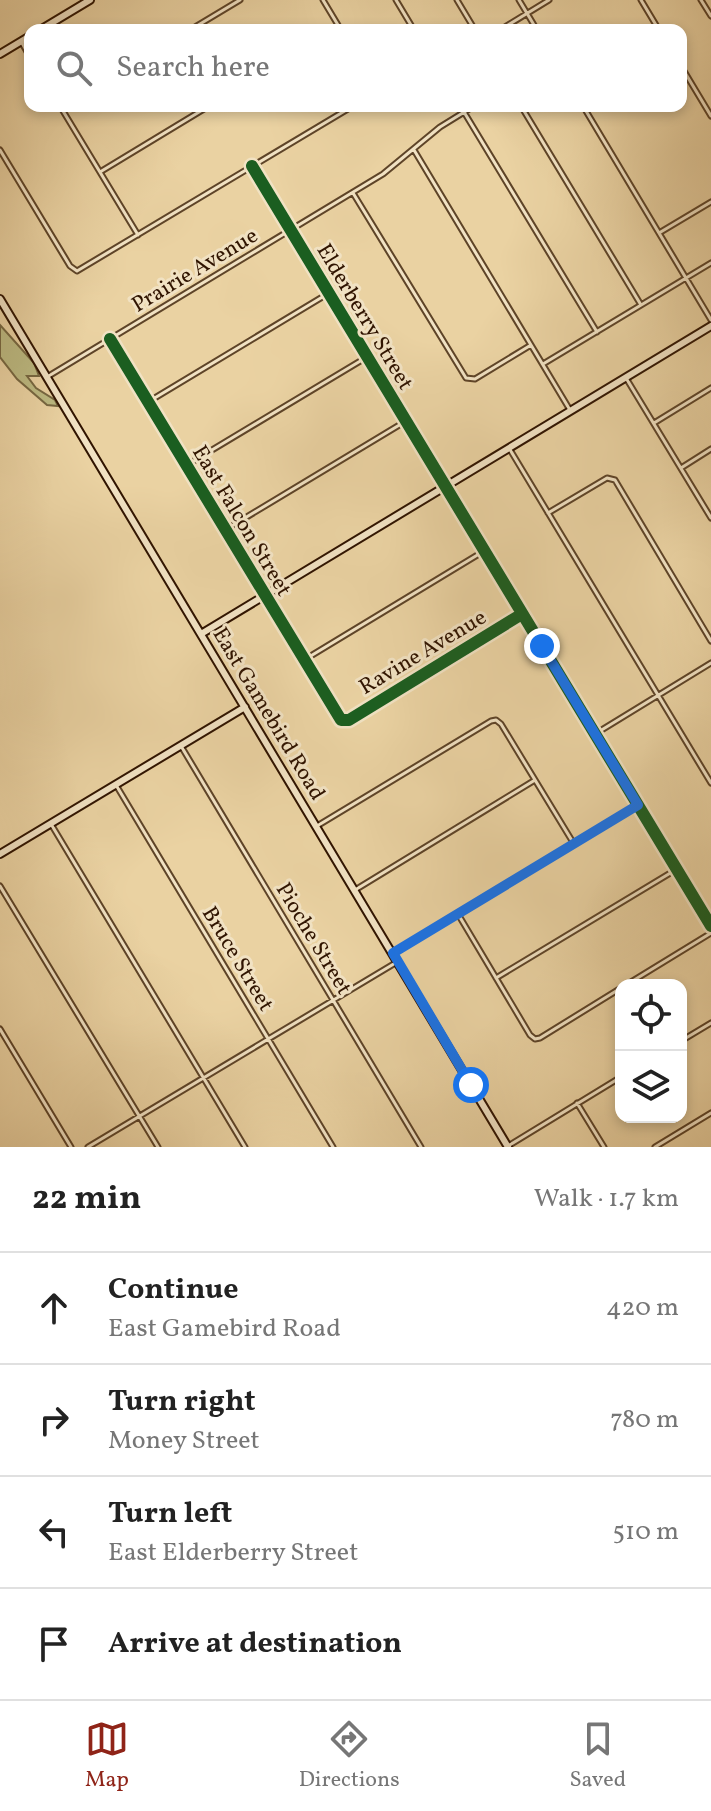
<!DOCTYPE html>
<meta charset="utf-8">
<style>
:root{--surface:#fff;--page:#f6f6f6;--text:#222;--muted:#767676;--line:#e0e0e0;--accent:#8f2418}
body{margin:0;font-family:Vollkorn,serif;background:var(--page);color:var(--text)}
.controls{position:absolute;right:24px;bottom:24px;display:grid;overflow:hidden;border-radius:16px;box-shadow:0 4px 12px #0003}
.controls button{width:72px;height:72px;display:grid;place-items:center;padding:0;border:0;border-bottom:2px solid var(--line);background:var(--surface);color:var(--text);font:40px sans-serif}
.stop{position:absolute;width:24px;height:24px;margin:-18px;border:6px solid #1a73e8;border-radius:50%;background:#fff}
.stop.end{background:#1a73e8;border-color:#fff;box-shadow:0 2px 8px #0008}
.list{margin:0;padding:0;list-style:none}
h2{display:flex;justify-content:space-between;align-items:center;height:104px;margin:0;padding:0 32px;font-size:34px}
h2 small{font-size:26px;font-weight:400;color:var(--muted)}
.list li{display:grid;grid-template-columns:52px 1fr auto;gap:24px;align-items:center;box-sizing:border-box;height:112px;padding:0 32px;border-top:2px solid var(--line)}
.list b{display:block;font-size:30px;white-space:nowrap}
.list p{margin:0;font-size:26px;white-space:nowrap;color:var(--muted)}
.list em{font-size:26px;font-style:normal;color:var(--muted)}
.icon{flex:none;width:44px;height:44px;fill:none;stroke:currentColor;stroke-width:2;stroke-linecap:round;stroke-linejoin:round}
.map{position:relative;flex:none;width:711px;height:1147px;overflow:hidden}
.search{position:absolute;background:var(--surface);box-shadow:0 4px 12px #0003;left:24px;right:24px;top:24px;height:88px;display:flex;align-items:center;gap:20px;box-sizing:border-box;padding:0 28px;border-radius:16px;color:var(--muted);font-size:30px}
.sheet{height:552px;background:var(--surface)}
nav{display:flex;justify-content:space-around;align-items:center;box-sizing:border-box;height:112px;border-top:2px solid var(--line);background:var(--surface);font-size:22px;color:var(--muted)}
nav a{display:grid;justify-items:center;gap:4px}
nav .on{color:var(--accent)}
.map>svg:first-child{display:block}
</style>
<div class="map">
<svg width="711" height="1147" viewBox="0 0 711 1147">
<rect width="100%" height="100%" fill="#ead2a2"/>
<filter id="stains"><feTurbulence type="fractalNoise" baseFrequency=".0025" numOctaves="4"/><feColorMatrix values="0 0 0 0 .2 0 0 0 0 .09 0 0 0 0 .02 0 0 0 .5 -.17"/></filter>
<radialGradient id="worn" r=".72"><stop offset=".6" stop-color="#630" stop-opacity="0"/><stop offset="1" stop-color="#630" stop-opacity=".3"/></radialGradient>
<!-- green -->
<path fill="#bcba82" stroke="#766741" stroke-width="2" d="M0,325L34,363L39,376H27L36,388L55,400L58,406L47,405L17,379L0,357Z"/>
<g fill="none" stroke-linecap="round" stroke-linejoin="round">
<defs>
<path id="street" d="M323,0L341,30
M396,0L414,30
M457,0L475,30
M519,0L537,30
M641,0L659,30
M701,0L711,16
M190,30L240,0
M500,30L549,0
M22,43L30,57
M681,66L711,116
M60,106L138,235
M521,106L641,305
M583,106L711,320
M464,112L597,332
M0,150L70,266L77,271L353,106
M414,150L570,410
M252,166L711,926
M100,172L209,106
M353,193L466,378L475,379L531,345
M659,233L711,202
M110,339L341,720H349L521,614
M543,364L711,263
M47,377L383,174L440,127L474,106
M626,378L711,518
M148,402L329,293
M654,423L711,388
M509,448L711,783
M187,465L367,357
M681,468L711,449
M548,513L607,478L615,480L711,641
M225,530L406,421
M304,660L484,551
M595,734L711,663
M181,746L421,1147
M116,785L333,1147
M51,824L245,1147
M317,826L491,721L496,720L501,724L574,844
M0,886L158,1147
M355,890L535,780
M458,914L530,1035L535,1039L540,1038L621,988
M393,953L638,805
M496,978L677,869
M626,985L711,933
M0,1029L71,1147
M681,1041L711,1023
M577,1103L604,1147
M508,1146L621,1077
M88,1147L397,962
M655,1147L711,1113"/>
<path id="secondary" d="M40,30L90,0
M0,54L30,36
M0,299L508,1147
M201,634L711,326
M0,854L245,707"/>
</defs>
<!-- street casing -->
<use href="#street" stroke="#5e4428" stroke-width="7"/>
<!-- secondary casing -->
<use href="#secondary" stroke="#301400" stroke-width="10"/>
<!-- street -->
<use href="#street" stroke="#f1e2c3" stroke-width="3"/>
<!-- secondary -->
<use href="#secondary" stroke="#f1e2c3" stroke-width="6"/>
<defs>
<path id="cycleway" d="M252,166L711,926
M110,339L341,720H349L522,614"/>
</defs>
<!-- cycleway casing -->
<use href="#cycleway" stroke="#f1e2c3" stroke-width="17"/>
<!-- cycleway -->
<use href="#cycleway" stroke="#1b5e20" stroke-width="12"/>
</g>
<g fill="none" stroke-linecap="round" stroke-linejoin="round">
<!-- route -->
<path stroke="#1a73e8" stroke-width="10" d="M471,1085L393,953L638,805L542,646"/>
</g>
<g text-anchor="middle" stroke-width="6" stroke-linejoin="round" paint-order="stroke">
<!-- street labels -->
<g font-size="22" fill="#301400" stroke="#f1e2c3">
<text transform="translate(194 269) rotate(-31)" y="8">Prairie Avenue</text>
<text transform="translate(366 316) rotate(59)" y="8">Elderberry Street</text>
<text transform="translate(243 520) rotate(59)" y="8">East Falcon Street</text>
<text transform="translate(422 651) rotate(-31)" y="8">Ravine Avenue</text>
<text transform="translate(270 713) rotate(59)" y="8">East Gamebird Road</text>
<text transform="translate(315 938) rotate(59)" y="8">Pioche Street</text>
<text transform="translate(239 958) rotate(59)" y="8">Bruce Street</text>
</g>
</g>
<rect width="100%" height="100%" filter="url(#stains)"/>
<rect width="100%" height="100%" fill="url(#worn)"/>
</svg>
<div class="controls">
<button><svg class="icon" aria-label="locate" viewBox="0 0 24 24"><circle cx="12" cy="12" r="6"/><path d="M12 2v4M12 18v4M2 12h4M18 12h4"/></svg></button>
<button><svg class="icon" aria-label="layers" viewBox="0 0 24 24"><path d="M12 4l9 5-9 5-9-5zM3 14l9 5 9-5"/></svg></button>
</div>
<div class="stop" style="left:471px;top:1085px"></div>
<div class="stop end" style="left:542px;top:646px"></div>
<div class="search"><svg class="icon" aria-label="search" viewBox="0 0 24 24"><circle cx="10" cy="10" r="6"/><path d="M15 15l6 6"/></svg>Search here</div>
</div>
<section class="sheet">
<h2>22 min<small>Walk · 1.7 km</small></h2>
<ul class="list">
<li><svg class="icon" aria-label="ahead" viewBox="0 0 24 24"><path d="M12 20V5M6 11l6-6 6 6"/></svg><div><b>Continue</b><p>East Gamebird Road</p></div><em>420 m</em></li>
<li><svg class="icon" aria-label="right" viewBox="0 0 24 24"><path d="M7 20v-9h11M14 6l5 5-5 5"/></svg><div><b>Turn right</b><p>Money Street</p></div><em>780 m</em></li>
<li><svg class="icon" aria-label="left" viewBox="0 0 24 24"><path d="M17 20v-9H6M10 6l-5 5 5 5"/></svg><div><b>Turn left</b><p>East Elderberry Street</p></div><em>510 m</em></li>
<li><svg class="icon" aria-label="arrive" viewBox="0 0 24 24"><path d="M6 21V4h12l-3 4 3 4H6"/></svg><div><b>Arrive at destination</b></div></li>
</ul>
</section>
<nav>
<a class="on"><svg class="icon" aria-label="map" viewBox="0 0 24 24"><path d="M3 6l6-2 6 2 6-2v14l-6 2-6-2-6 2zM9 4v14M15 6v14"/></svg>Map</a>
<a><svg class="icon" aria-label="directions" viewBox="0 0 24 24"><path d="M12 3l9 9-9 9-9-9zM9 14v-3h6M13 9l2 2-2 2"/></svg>Directions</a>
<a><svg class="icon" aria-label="saved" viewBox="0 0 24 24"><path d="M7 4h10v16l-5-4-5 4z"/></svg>Saved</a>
</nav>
